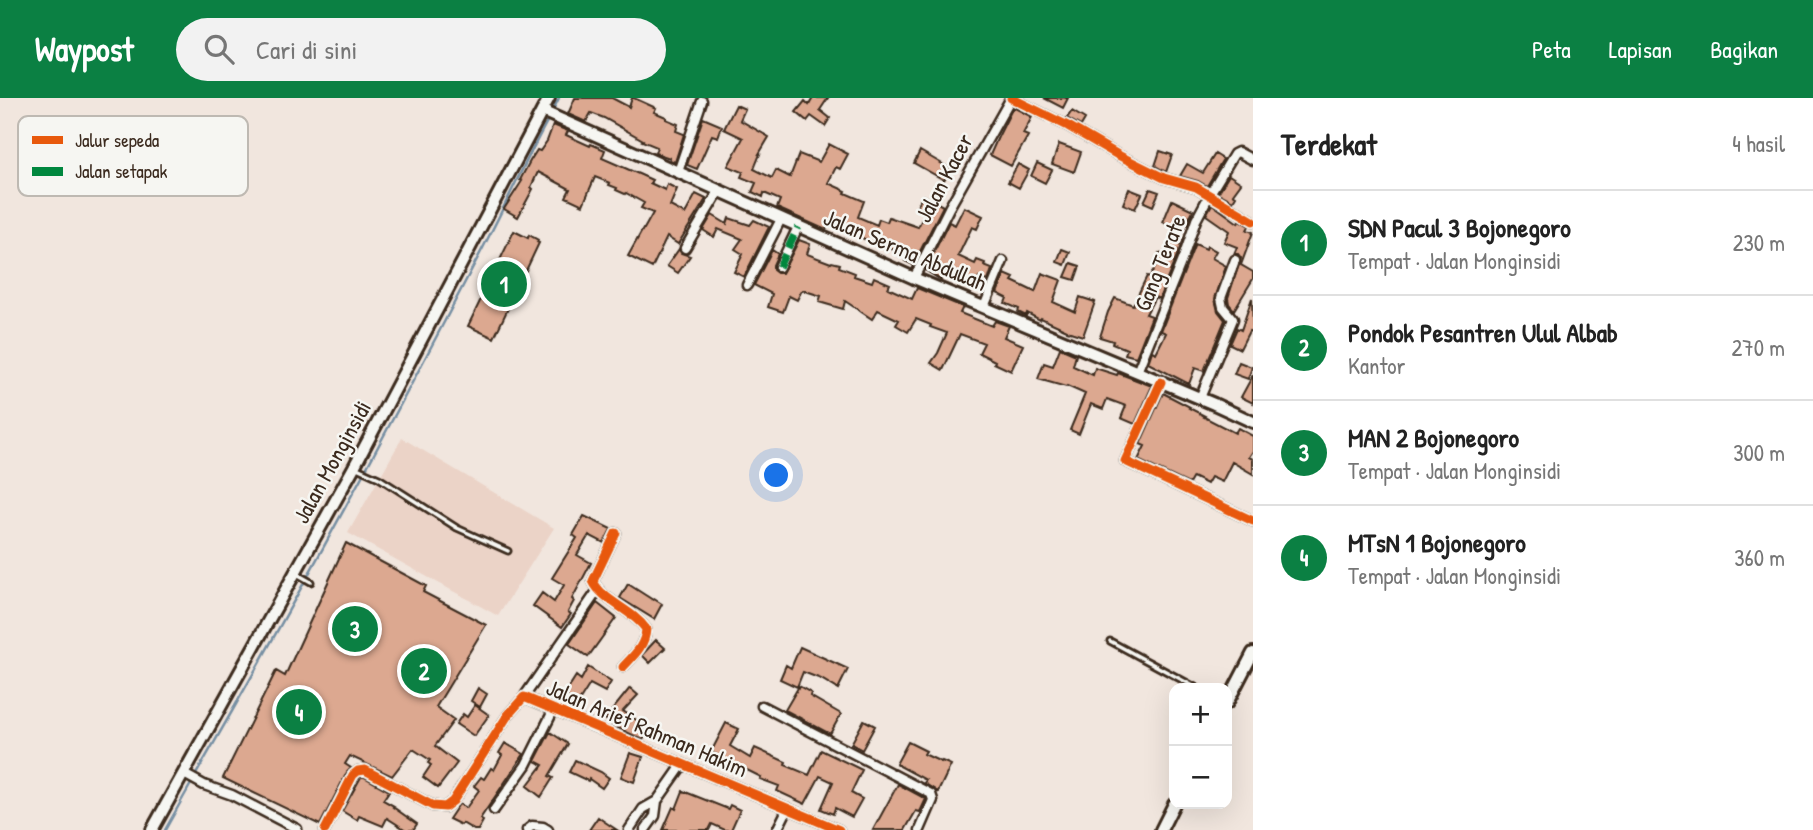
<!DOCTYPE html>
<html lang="id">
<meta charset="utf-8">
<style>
:root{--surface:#fff;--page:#f2f2f2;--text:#222;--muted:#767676;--line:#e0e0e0;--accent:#0b8043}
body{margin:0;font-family:"Patrick Hand",sans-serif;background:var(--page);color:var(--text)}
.controls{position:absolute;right:21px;bottom:21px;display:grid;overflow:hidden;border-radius:14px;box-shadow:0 7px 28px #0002}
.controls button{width:63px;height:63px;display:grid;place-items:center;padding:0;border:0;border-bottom:2px solid var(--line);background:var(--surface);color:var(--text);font:35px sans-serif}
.you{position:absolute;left:777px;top:378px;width:24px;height:24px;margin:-18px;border:5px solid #fff;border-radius:50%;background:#1a73e8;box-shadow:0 0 0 10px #1a73e833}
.badge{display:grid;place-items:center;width:46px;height:46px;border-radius:50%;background:var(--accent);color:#fff;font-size:23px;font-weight:700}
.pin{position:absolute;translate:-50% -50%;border:4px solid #fff;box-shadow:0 2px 7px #0006}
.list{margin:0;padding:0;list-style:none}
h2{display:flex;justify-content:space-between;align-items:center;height:91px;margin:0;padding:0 28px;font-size:30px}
h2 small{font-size:23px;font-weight:400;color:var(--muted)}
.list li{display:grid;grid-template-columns:46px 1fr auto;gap:21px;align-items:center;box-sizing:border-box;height:105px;padding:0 28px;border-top:2px solid var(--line)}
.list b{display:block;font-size:26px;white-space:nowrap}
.list p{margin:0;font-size:23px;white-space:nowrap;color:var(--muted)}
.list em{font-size:23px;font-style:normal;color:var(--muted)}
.icon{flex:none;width:38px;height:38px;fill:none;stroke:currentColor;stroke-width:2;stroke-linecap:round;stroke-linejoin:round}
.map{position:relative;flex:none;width:1253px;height:732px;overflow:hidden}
header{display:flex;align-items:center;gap:42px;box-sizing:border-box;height:98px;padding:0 35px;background:var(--accent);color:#fff}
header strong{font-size:33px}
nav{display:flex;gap:38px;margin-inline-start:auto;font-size:24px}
.search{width:490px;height:63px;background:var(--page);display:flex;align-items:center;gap:18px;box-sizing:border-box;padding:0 24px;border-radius:38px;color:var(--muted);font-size:26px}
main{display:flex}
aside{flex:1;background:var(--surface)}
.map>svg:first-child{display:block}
</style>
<header>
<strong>Waypost</strong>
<div class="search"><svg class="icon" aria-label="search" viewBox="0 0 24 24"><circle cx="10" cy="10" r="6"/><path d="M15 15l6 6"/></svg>Cari di sini</div>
<nav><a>Peta</a><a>Lapisan</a><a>Bagikan</a></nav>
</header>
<main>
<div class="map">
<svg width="1253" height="732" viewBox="0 0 1253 732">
<rect width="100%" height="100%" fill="#f1e6de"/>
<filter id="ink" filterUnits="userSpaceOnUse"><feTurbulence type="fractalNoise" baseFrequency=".0143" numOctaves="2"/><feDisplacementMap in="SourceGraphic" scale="14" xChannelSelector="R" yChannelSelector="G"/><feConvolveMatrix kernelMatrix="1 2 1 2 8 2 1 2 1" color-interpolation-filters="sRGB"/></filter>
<g filter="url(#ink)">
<!-- built -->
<path fill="#ebd3c7" d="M402,340L554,430L498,518L348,435Z"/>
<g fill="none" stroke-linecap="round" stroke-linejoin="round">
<!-- stream -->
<path stroke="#768fa3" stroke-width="2.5" d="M553,12L559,0
M195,678C292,510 385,338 475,165C501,117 523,67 550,18
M165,732L192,684"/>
</g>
<!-- building -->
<path fill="#dca890" stroke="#3b2a1e" stroke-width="2" d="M575,0H612L629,9L632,0H634L656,10L654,14L666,19V21L678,26L676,33L684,36L675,64L670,62V60L655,55L657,49L642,43L643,42L604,20L591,15L586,24L568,16Z
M813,0H828L820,12L830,20L825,28L811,18L807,23L796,14L805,3L809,7Z
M1044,0H1068L1063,10Z
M736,7L745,11L740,22L769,39L759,56H760L754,71L772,80L776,72L790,79L799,56L819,64L829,46L848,56L840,71L836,69L828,85L846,93L845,95L864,103L858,119L877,127L879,121L887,124L889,119L918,129L925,115L916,110L923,97L943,108L913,167L905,163L908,157L889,150L888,153L878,148V147L853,136L830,123L826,132L777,110L780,102L764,95L763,99L752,94L756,85L741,79L743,74L728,68L743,40L724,31Z
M1013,9L1032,19L1023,36L1028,38L1011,68L990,57L998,39Z
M1072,13L1085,21L1081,28L1067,20Z
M703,20L722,28L718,39L712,37L697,71L687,67Z
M553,27L568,33L566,37L590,48L591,46L605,52L602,60L641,77L652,82L650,85L665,92L667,86L677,91L670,108L685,116L696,96L706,101L678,146L667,139L652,170L628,158L643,131H644L653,115L641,110L644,105L626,95L625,96L616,92L617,90L609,87L610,85L595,79L583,107L566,99L570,91L538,74L531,89L533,91L518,119L504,111L522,83L520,82L530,63L537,52L540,53L547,43Z
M1059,46L1081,54L1074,74L1052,66Z
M920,53L951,71L944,82L914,65Z
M1160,53L1172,57L1166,74L1155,68Z
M1215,56L1223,61L1207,88L1198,83L1180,78L1187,66L1203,75Z
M1037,65L1052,72L1045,85L1031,78Z
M1018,66L1029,72L1019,90L1008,84Z
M1229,77L1241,85L1233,96L1236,98L1233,103L1218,95Z
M1129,91L1142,96L1135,111L1123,106Z
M1150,91L1159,94L1153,108L1144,104Z
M1172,102L1193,112L1188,123L1184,121L1178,132L1163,124Z
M1212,106L1238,125L1239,122L1249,128L1247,132L1253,134L1241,167L1253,174V181L1234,212L1229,206L1228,200L1241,160L1238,156H1234L1237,149L1224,144L1229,133L1206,117Z
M964,109L983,118L977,131L972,129L958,158L975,166L977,162L985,165L984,168L992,171L988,183L979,180L976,186L963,181L961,184L944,176L941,182L925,172L949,124L955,127Z
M712,117L727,126L729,120L750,127L754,122L769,129L744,179L734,174L743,156L735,151L742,141L718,131L714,139L703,132Z
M514,133L528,140L529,137L538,142L537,144L539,145L494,240L468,228Z
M799,142L810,146L807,156L831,165L832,164L840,166L839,169L855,175L854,178L872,184L874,179L890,186L888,190L912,201L917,190L963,209L960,215L992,228L995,223L1009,228L1004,239L1023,247L1011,273L994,265L995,263L979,255L984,245L960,236L943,272L931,265L938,255L947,235L930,229L931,227L916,221L908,234L896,227L899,222L878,212L872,221L845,203L843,211L819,204L821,198L802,192L797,202L789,198L783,214L768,209L772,196L754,187L772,152L778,156L773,167V172L777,175H782Z
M1170,142L1181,147L1178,155L1159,201L1155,199L1146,216L1152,218L1136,259L1125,256L1127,251L1112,245L1113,243L1100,239L1108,214L1115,200L1133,207L1147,178L1150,179L1157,165H1155L1159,155L1164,157Z
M1195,146L1206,151L1207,148L1216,153L1212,160L1226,168L1215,201L1218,213L1225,222L1204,273L1195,270L1189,286L1148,265L1152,253L1156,255L1166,235L1161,233Z
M679,151L681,155L690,158L678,175L667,168Z
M1062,151L1070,154L1065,167L1057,164Z
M1071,165L1080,168L1075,182L1065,179Z
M1042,175L1061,182L1053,204L1075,214L1080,199L1095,204L1083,238L1067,233V232L1041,220L1040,222L1027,215L1026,218L1018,214L1019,211L1005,205L1007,200L997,195L1005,176L1014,180L1012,183L1035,194Z
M1252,200L1253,234L1249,233L1240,251L1230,246L1237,230L1241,232Z
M1060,250L1076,257L1073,268L1093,277L1095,270L1117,277L1118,275L1152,288L1135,326L1121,320L1126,308L1107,301L1103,311L1091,306L1079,336L1070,332L1085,296L1067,288L1066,289L1038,281L1044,265L1053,268Z
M1239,264L1252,269L1248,281L1234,276Z
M1253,277V305L1241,299Z
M1163,295L1190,309L1189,310L1205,318L1204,319L1235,335L1238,330L1253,338V353L1249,359L1253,361V376L1232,364L1222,384L1211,379L1207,386L1193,379L1189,386L1138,362L1145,348L1140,346Z
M584,418L611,431L604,445L589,437L577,457L591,465L572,501L574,503L568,514L571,516L562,529L533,508L542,495L554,504L564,487L552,480L577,440L573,437Z
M346,445L426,488L423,494L486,527L436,609L454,622L435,648L457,665L438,690L423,679L431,667L428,665L430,662L413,651L392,678L350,658L345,666L351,670L347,674L320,727L223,680L276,573L285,578Z
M628,486L653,502L654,501L662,506L654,521L620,500Z
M597,505L616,520L588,559L569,546Z
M656,542L665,550L650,565L642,557Z
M800,549L848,571L838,591L821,581L803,574L797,589L780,581L786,567L791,570Z
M588,569L611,584L605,594L590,586L578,605L564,597L576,578L581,582Z
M799,588L811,595L810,598L841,616L830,636L785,612Z
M478,590L487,596L480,609L471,603Z
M630,590L638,597L623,613L650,631L643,642L614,628L605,621Z
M475,607L489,617L474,638L456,626L463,616L467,619Z
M864,622L875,628L862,652L851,646Z
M726,625L739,631L730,648L750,660L755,650L786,664L785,667L809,677L821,652L862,672L851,695L862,701L852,719L835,710L833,716L821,711L833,684L820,678L805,706L777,693L779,688L760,681L761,679L739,668L737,671L723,663L724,661L711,654Z
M550,634L568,646L549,678L553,680L541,699L527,688L543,667L535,663Z
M908,644L926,653L924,656L941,664L942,663L951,667L938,694L924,685L926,682L896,666Z
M505,645L524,656L480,721L483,723L478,732H474L462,725L461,727L449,721L459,706L466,710L479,692L474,688L481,679L484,681L491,670L494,672L502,657L499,655Z
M630,655L643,659L634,684L621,679Z
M575,662L601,674L609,680L602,690L589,681L588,683L569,674Z
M361,679H364L389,693L383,702L394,708L393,709L417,726L413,732H406L387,720L383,728L359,718L357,722L342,713Z
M898,686L926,701L920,714L916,713L905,732H873Z
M683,693L728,711L730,707L740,712L731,732H725L712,726L709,732H663L673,709L676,711Z
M598,719L605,724L617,732H589Z"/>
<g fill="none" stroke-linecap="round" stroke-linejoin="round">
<defs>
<path id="lane" d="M357,370L379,380L457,430L508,453
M297,476L311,484
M1110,543L1197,590"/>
<path id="street" d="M1011,0L1068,28L1118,57L1164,80L1196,89L1253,123
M678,74L702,3
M685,150L719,93
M779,169L798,129
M914,180L949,110L1011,0
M747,187L781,121
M984,209L1003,163
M1137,274L1184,157L1196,122L1211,94L1234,56L1238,54L1253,62
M1161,284L1125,363L1253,423
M1200,300L1233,221L1223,209L1221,200L1235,162
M616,435L593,483C602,503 632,511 646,531C645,548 634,557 623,569
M524,599L598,492
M762,608L931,696L933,702L920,732
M184,676L204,687L232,697L297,731
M494,712L526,667L554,611
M325,732L353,677L358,673L365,672L433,708L445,709L453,703L508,617L524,599L839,732
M527,732L532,728L543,729L548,732
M629,732L643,711L657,703
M645,732L655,718L657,703L683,666
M777,732L788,710"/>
<path id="secondary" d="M542,13L914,180L1214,306L1253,324
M1227,605L1253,555
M152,732L354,369L549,0
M1161,732L1174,706"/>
</defs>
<!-- lane casing -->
<use href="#lane" stroke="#3b2a1e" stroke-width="9"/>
<!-- street casing -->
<use href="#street" stroke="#3b2a1e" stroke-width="13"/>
<!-- secondary casing -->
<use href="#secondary" stroke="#3b2a1e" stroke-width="16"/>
<!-- lane -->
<use href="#lane" stroke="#f6f6f2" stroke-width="3.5"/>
<!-- street -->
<use href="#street" stroke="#f6f6f2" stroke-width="8"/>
<!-- secondary -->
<use href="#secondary" stroke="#f6f6f2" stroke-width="10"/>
<!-- quiet -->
<path stroke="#00873e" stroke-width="7" stroke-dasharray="14 7" stroke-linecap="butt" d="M779,169L798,129"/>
<defs>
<path id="cycleway" d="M1011,0L1068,28L1118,57L1164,80L1196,89L1253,123
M1161,284L1125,363L1253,423
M616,435L593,483C602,503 632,511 646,531C645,548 634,557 623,569
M325,732L353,677L358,673L365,672L433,708L445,709L453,703L508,617L524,599L839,732"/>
</defs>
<!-- cycleway casing -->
<use href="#cycleway" stroke="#f6f6f2" stroke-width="13"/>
<!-- cycleway -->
<use href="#cycleway" stroke="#e8590c" stroke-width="9"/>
</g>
</g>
<g text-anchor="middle" stroke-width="5" stroke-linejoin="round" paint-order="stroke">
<!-- street labels -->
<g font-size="23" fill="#3b2a1e" stroke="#f6f6f2">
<text transform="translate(944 80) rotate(-62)" y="8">Jalan Kacer</text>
<text transform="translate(905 152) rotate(23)" y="8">Jalan Serma Abdullah</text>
<text transform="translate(1160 165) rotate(-68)" y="8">Gang Terate</text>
<text transform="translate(332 364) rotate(-61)" y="8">Jalan Monginsidi</text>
<text transform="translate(647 630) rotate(23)" y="8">Jalan Arief Rahman Hakim</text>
</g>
</g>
<!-- legend -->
<rect x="18" y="18" width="230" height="80" rx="10" fill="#f6f6f2" stroke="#beb9b2" stroke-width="2"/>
<rect x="32" y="38" width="31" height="8" fill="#e8590c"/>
<rect x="32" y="69" width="31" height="9" fill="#00873e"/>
<g font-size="19" fill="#3b2a1e">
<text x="75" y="49">Jalur sepeda</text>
<text x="75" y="80">Jalan setapak</text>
</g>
</svg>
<div class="controls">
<button>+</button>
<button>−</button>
</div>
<div class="you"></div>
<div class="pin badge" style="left:504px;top:186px">1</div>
<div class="pin badge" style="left:424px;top:573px">2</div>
<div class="pin badge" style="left:355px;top:531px">3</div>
<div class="pin badge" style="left:299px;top:614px">4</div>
</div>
<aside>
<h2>Terdekat<small>4 hasil</small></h2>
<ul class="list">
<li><span class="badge">1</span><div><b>SDN Pacul 3 Bojonegoro</b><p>Tempat · Jalan Monginsidi</p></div><em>230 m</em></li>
<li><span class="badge">2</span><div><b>Pondok Pesantren Ulul Albab</b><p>Kantor</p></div><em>270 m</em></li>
<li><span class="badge">3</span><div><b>MAN 2 Bojonegoro</b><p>Tempat · Jalan Monginsidi</p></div><em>300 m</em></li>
<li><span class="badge">4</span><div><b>MTsN 1 Bojonegoro</b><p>Tempat · Jalan Monginsidi</p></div><em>360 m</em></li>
</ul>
</aside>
</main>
